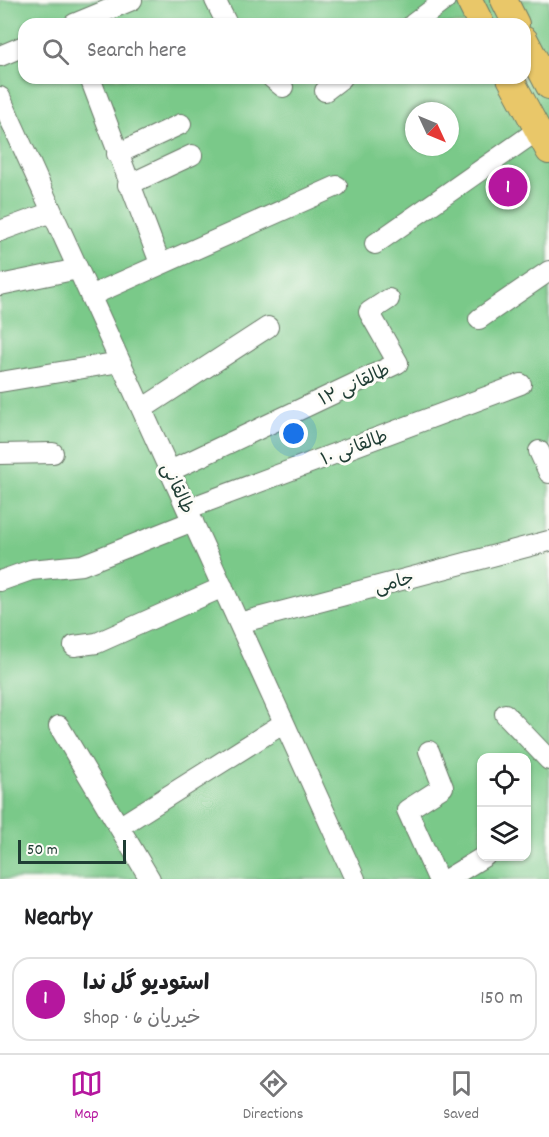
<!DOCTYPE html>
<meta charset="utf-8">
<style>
:root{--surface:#fff;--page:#f2f2f2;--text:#202124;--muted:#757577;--line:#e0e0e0;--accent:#b5179e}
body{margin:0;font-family:Dekko,"Playpen Sans Arabic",sans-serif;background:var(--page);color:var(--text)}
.controls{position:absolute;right:18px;bottom:18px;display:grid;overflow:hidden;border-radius:12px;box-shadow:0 2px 4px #0004}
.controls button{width:54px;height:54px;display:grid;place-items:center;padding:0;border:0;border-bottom:2px solid var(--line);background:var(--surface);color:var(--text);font:30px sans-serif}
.compass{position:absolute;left:405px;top:102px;width:54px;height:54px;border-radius:50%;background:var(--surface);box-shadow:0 2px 4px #0004;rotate:134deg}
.scale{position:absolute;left:18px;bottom:15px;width:108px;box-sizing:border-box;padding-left:6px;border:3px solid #1f3d34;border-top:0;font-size:16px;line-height:21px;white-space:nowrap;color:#1f3d34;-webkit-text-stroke:4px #fdfcf7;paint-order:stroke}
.you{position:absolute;left:294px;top:434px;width:21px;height:21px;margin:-15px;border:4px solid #fff;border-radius:50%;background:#1a73e8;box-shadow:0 0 0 9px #1a73e833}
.badge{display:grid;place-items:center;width:39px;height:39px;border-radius:50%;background:var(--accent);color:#fff;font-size:20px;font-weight:700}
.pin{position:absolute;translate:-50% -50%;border:3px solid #fff;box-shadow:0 2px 6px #0006}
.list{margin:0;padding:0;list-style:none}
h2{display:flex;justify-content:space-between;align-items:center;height:78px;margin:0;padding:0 24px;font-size:26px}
h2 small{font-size:20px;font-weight:400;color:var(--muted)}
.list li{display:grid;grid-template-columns:39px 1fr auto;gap:18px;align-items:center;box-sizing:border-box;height:84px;margin:0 12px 12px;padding:0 12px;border:2px solid var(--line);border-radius:18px}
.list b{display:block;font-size:22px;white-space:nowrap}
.list p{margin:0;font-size:20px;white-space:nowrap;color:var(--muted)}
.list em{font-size:20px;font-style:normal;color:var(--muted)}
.icon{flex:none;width:33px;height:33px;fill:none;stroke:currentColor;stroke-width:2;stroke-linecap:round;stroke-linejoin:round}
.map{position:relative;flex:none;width:549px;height:879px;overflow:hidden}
.search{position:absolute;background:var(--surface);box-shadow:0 2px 4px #0004;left:18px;right:18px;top:18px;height:66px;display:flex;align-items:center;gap:15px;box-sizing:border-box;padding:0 21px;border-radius:18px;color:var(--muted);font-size:22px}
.sheet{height:174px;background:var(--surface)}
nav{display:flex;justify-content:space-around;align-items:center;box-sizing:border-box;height:84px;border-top:2px solid var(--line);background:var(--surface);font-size:16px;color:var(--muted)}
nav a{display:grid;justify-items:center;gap:3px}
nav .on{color:var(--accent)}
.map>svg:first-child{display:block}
</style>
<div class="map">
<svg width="549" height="879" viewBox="0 0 549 879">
<rect width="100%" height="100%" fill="#fdfcf7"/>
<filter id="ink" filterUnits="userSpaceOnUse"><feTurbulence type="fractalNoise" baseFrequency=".0167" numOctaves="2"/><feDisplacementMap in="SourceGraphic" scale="12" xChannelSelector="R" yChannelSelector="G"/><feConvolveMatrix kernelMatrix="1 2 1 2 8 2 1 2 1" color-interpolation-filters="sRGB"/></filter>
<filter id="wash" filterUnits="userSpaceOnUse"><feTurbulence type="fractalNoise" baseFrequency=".008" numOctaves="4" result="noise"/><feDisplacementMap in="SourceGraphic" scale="24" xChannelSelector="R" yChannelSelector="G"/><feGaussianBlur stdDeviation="1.35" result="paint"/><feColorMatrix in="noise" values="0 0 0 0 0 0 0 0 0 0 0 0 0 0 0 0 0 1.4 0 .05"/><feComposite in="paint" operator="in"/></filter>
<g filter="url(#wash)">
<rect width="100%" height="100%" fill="#f0e2c4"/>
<!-- green -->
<path fill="#7ac989" stroke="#4c835e" stroke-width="1.5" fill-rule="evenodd" d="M0,0H549V879H0ZM24,24H525V78H24ZM414,111H450V147H414ZM482,758H526V856H482Z"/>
</g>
<g filter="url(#ink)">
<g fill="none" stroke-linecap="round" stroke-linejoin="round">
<defs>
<path id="minor" d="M215,0L227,24
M74,24L132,0
M413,24L445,0
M0,56L24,46
M90,78L160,263
M272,78L283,87
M325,91L342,78
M0,97L355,879
M117,154L181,124
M128,185L192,155
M0,231L52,212
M375,244L538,130
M0,285L78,269
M90,296L337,186
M479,319L549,271
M0,382L120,362
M142,409L268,327
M539,451L549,473
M0,454L53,453
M170,471L398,363L369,312L389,299
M187,509L521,384
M0,581L31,570L82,565L193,521
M239,623L549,541
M74,646L97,643L223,587
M505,714L549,760
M59,726L150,879
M429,751L443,787L407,810L438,879
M119,827L284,723
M447,879L485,856"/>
<path id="major" d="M469,0L481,24
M504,0L516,24
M525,40L549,86
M510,78L549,151"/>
</defs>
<!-- minor casing -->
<use href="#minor" stroke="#687766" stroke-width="22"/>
<!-- major casing -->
<use href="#major" stroke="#687766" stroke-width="28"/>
<!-- minor -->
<use href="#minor" stroke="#fff" stroke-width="20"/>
<!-- major -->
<use href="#major" stroke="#e9c769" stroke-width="26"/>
</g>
</g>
<g text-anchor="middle" stroke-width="6" stroke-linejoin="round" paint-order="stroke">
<!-- street labels -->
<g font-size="18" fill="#1f3d34" stroke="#fdfcf7">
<text transform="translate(354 384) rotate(-25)" y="6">طالقانی ۱۲</text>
<text transform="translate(354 447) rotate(-21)" y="6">طالقانی ۱۰</text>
<text transform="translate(178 488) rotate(65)" y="6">طالقانی</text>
<text transform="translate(394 582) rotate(-15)" y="6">جامی</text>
</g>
</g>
</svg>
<div class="controls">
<button><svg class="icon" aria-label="locate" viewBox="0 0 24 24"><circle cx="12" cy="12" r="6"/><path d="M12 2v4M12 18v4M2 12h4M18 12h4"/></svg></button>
<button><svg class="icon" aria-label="layers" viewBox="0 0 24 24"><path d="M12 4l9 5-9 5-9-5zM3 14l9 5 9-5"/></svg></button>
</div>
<svg class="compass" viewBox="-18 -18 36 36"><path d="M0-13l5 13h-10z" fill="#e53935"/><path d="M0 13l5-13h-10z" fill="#757577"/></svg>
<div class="scale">50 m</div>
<div class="you"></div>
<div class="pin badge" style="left:508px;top:187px">1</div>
<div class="search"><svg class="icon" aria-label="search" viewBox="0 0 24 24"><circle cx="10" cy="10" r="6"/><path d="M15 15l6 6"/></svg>Search here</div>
</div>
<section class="sheet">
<h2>Nearby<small></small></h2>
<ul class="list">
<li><span class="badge">1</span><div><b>استودیو گل ندا</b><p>Shop · خیریان 6</p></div><em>150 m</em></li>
</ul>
</section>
<nav>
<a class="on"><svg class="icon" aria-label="map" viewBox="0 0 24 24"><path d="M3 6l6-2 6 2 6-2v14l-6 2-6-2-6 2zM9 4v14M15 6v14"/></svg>Map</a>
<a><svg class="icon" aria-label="directions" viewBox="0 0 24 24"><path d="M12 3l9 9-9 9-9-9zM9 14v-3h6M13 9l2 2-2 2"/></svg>Directions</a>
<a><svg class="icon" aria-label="saved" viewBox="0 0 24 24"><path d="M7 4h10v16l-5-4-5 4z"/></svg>Saved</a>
</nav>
